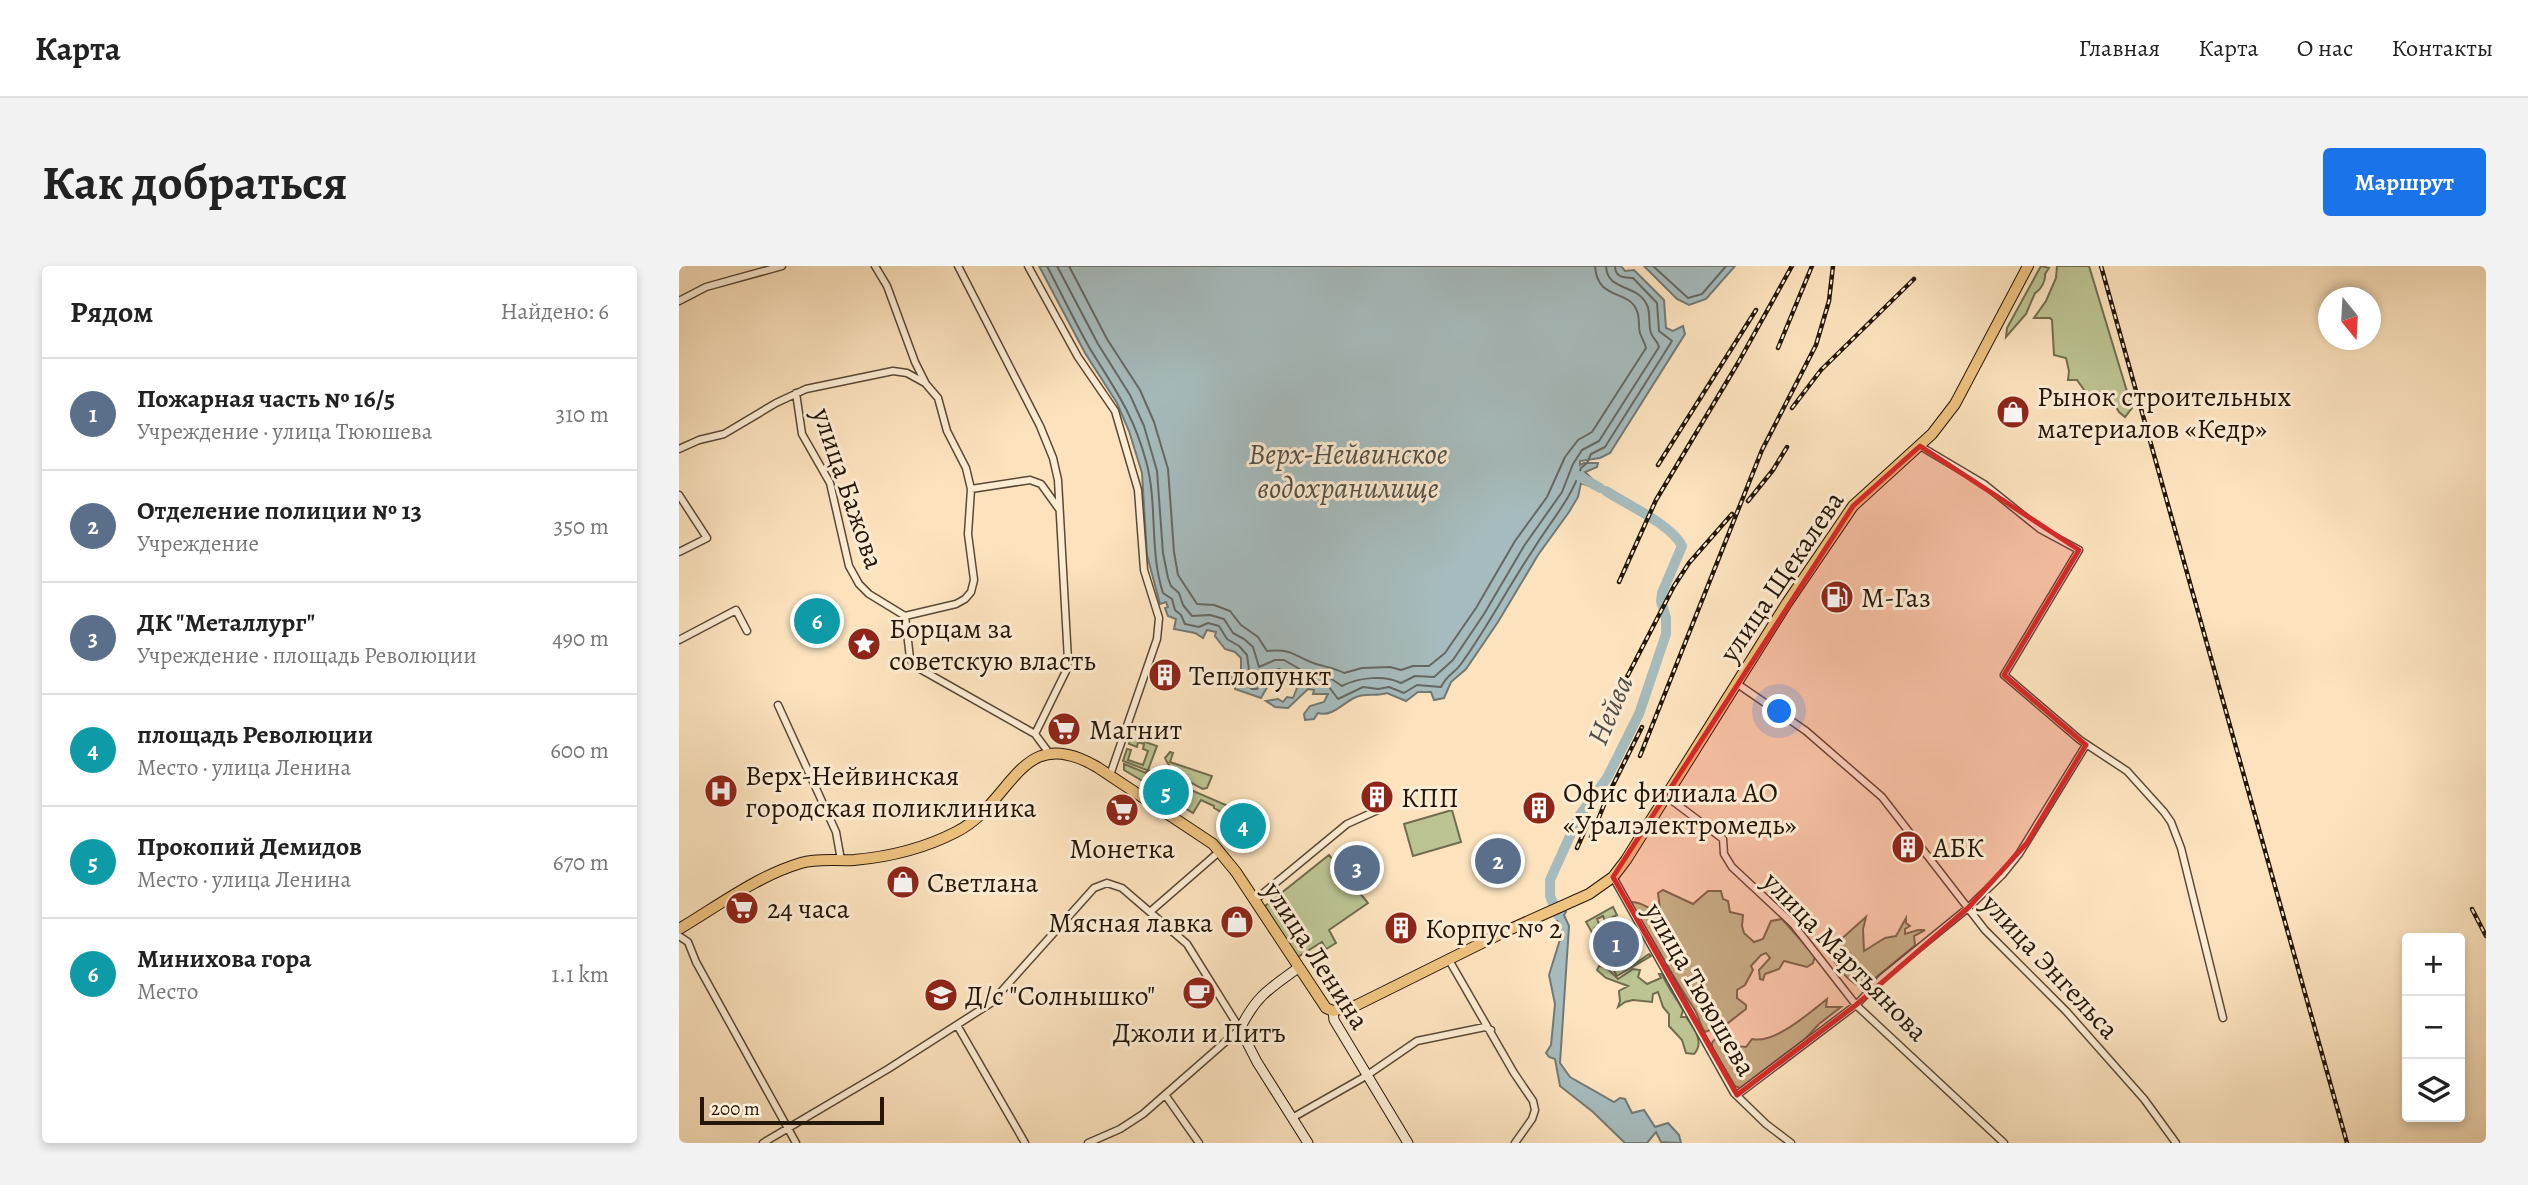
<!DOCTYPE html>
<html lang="ru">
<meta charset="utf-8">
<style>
:root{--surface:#fff;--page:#f2f2f2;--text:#222;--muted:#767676;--line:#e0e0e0;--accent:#1a73e8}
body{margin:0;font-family:Alegreya,serif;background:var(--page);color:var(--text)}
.controls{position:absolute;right:21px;bottom:21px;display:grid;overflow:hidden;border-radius:7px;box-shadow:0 4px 10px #0003}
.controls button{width:63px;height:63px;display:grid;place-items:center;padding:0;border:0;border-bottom:2px solid var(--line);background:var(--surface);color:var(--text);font:35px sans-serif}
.compass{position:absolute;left:1639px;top:21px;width:63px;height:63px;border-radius:50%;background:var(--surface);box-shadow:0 4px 10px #0003;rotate:162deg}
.scale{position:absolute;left:21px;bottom:18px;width:184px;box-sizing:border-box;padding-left:7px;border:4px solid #241609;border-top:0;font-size:19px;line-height:24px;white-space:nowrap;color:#241609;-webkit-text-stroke:5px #fdedd5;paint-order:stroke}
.you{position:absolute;left:1101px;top:446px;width:24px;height:24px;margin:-18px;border:5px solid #fff;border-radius:50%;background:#1a73e8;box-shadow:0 0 0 10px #1a73e833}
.badge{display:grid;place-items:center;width:46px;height:46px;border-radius:50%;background:var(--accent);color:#fff;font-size:23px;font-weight:700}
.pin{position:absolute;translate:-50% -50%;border:4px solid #fff;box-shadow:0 2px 7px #0006}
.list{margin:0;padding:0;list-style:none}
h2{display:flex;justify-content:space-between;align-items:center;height:91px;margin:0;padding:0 28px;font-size:30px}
h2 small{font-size:23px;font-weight:400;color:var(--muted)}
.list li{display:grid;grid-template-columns:46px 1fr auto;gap:21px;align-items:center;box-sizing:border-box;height:112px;padding:0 28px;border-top:2px solid var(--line)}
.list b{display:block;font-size:26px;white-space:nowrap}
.list p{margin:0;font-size:23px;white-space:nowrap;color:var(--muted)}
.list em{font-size:23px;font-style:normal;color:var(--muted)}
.icon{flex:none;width:38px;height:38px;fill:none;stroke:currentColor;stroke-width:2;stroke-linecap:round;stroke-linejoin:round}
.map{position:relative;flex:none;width:1807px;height:877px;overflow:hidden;border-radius:7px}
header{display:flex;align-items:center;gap:42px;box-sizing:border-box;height:98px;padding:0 35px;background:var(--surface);border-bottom:2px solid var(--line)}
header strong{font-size:33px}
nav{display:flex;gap:38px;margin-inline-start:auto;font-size:24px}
.intro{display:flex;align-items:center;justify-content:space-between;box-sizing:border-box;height:168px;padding:0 42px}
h1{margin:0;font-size:49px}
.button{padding:18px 32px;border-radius:7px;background:var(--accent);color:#fff;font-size:24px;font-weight:700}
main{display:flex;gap:42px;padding:0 42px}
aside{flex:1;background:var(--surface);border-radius:7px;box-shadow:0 4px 10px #0003}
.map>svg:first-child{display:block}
</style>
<header>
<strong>Карта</strong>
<nav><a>Главная</a><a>Карта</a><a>О нас</a><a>Контакты</a></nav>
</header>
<div class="intro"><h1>Как добраться</h1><a class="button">Маршрут</a></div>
<main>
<aside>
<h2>Рядом<small>Найдено: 6</small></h2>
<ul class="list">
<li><span class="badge" style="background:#5c6f8a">1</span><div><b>Пожарная часть № 16/5</b><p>Учреждение · улица Тююшева</p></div><em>310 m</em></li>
<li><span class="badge" style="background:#5c6f8a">2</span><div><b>Отделение полиции № 13</b><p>Учреждение</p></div><em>350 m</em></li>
<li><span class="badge" style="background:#5c6f8a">3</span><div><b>ДК &quot;Металлург&quot;</b><p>Учреждение · площадь Революции</p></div><em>490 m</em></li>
<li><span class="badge" style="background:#0f9aa8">4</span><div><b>площадь Революции</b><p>Место · улица Ленина</p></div><em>600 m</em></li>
<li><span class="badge" style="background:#0f9aa8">5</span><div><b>Прокопий Демидов</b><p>Место · улица Ленина</p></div><em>670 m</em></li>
<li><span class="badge" style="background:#0f9aa8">6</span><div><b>Минихова гора</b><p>Место</p></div><em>1.1 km</em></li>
</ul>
</aside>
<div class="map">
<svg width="1807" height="877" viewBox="0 0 1807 877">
<rect width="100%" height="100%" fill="#fce3be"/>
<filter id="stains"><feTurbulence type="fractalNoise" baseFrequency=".00286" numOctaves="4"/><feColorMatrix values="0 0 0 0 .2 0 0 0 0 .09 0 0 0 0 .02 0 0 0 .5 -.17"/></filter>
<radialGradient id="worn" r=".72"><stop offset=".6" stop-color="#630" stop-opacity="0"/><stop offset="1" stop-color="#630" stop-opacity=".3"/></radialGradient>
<!-- green -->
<path fill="#bdc493" stroke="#706d4e" stroke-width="2" d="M1362,0L1370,2L1366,8C1367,14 1362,24 1356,27L1347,48L1327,71L1328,62Z
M1378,0H1410L1453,142L1446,151L1440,146L1430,129L1422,126L1408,128L1398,114H1389L1390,105L1387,92L1375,89L1373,54L1371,52H1355L1367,35L1377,12Z
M452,471L478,480L469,504L498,513L514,525L556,543L551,551L535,542V540L522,534L514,547L489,531L493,527L490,521L485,522L482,526L445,504V498L467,507L468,504L444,495L448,483L452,484L449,494L464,499L469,485L464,483L465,478L459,476L458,481L450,478Z
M491,486L494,487L491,496L533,510L528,522L524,523C512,517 491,505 486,492Z
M773,544L782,576L734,590L725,558Z
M650,589L689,637L650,664L657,677L647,683L643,676L617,692L586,640Z
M984,624L1014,638L1029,625H1042L1044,633L1049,635L1051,646L1064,649L1063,660L1065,667L1075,676L1084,673L1092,655L1103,653L1136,690L1134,697L1128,701L1105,695L1100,703L1086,708L1084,714L1081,713L1080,704L1091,692L1087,687L1082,689L1072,700L1074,704L1066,719L1058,724V732L1067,739V743L1049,757L1026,766C1020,758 1020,749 1014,741C991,707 973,670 950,636C966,635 969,646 981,643L979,627Z
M934,641L938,649L926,655L924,650L918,653L921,660L916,662L930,689L940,684L939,690L945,701L954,699L970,688L972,690L938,710L907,656Z
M1187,651L1184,663L1185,685L1206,672L1217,670L1227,652V657L1231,660L1226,663V668L1239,664H1246L1235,670L1236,679L1234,681L1184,722C1169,716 1155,699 1150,684Z
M920,700L927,701L939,713L954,703L961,704L959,711L968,718L982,712L980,708H983C988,720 997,732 1004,744L1002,751H1007C1015,762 1026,776 1015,788L1007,787L1003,774L990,760V748L984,741L979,726L974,728L973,736L954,734L946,736L939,741L941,735L940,725L949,720L927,712L918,704Z
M1148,733L1147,741H1162L1140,758L1126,773L1061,822L1056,820L1033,781C1031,774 1042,768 1048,770L1051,776L1048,787L1053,792L1058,790V780L1067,781L1073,773C1096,778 1130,747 1148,733Z"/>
<!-- water -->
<path fill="#a6bbbd" stroke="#727975" stroke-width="2" d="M360,0H942L946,5L955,4L985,34L987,62L994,65L1004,60L1006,68L931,187L921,192L901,195V199L905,197H919L918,201L906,206L914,214L910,220L902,217L899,231L890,246L859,289L819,356L787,403L772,416L765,432L755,434L752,426H739L727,435L708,427C697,431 686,426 675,432C663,438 653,451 639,447L635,453L626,454L625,448L631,440L645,436L649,428H634L635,424L629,423L609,442L596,441L587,435L599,433L604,436L608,431L614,432L618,422L615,416L601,410L591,416L582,432L556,423L554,414L548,404L562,406V392L556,386L546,383L536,370L537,366L528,364L524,372L516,367L495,363L497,353L489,350L486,342L489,341L487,336L481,338L468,289L463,207L450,165L438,137L406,87Z
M965,0H1056L1027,33L1010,39L998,33Z
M876,635L887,646L885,649L890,660L881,797L891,811L935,836L941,832L946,833L953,847L965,844L976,861L989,857L1000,869L1002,877L982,876L977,866L968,877H946L914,846L881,820L876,793L870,791L867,787L872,779L876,738L870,709L883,667L872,637Z"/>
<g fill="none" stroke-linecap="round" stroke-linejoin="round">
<!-- shore -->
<path stroke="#656863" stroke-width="2" d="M368,0C382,27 395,54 410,81C435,122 454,147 467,195C479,238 470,284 484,327L493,333L496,344L502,349L506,358L520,361L529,357L540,360L548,373L560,380L568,389L570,404L564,416L573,423H578L591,406L600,403L619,410L625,417L650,421L659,433L684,421L699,423L710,421L725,427L738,419L762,421C769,407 775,408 782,398C809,361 829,321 854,284C871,256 893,232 902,202L908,197L912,188L926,181L993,75L980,65L978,37L954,12C945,11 936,12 936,0
M378,0L419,78L451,129L465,160L478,205L484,287L489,312L492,320L500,327L504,339L513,350L531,349L545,353L554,367L565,373L574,381L580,401L596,394H605L629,408L651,412L663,420C680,411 706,409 722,417L736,410L755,411L774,394L805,348L845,280L883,226L894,198L903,184L920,175L980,81C979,75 974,73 972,67C969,59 972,47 968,39C958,17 928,26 927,0
M390,0L428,73L461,124L475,156L489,203L495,286L499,309L518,338L535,339L551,345L562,359L579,371L588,385C615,382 615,391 637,398C647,401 656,402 665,407L683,402L711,401L722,404L734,400H750L766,387L797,342L836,275L868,231L886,191L899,174L913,166L967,82C966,77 963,73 961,67C959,60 961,52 958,45C950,23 918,35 916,0
M974,0L1009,32L1023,28L1047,0"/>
<!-- river -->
<path stroke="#a6bbbd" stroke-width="10" d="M900,210L921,222
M879,649L871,630V614L900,550L928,512L960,448L987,368V352L982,335L983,327L1003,280C993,259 947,238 927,225"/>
<defs>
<path id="street" d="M196,0L208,20L236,96L247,118L259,132L268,165L287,202L292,223L289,268L295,314L292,326L286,333L277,338L226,350
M279,0L361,160L374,192L379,214L389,394L387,405L356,468
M349,0L399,91L436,145L459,224L465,304L480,352L478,373L431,509
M0,35L27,21L103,0
M117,127L123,168L151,217L170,300L180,318L190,328L226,350
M1241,180L1305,218L1361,263L1400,284L1325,409L1401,474L1448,505L1485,546L1492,556L1502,582L1544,752
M0,183L20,174L45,168L97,137L127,123L214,105L228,107L246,117
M292,223L351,214L362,218L380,243
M0,229L28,272L0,286
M226,350L231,392L234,399L356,468L370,487
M0,374L57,344L68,365
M1057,417L1127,465L1203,531L1306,664L1387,745L1465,833L1497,877
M99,439L157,566L162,594
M987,530L1044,573L1045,588L1053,601L1114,658L1177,739L1325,877
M934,611L1055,827L1087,858L1112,877
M576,634L668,558L699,544
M472,645L541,585
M0,670L9,676L17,696L117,877
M770,694L835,807L854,835L856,844L853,853L836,877
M278,759L346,877
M1058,829L1177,739L1203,712L1289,642L1324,608L1340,588L1407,479
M487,830L520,877
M613,852L687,810L738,775L806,761L812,764
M84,877L209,803L312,737L415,622L428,617L443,622L508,678L561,763L464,848L441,863L409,877"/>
<path id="secondary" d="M619,702C590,723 577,730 561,763L578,796L629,877
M654,745L655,754L729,877"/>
<path id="primary" d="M0,663C39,640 78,610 122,597C139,592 157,595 175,594C209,591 246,582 277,566C335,537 340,455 418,501L534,578L557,606L647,742L654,745L678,739L825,666L910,628L934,611L947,594L1108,337L1174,240L1253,168L1276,138L1349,0"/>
</defs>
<!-- street casing -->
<use href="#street" stroke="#5a4936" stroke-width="9"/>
<!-- secondary casing -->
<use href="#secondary" stroke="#241609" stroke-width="11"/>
<!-- primary casing -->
<use href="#primary" stroke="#241609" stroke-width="12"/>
<!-- street -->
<use href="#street" stroke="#fdedd5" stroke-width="6"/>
<!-- secondary -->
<use href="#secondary" stroke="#fdedd5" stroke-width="9"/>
<!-- primary -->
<use href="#primary" stroke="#eec27f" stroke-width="10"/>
<defs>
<path id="rail" d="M1422,0L1668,877
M1099,82L1133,0
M1113,142L1142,104L1235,13
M979,199L1077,44
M1069,235L1094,204L1108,181
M940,316L977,234L1059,97L1113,0
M935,436L995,320L1010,297L1053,248
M961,490L1083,184L1137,79L1150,35L1154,0
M912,571L929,529L963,461
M898,582L910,555
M1793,643L1807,670"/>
</defs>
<!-- rail casing -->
<use href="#rail" stroke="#241609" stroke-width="4.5"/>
<!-- rail -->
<use href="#rail" stroke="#fdedd5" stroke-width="2" stroke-dasharray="5" stroke-linecap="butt"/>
</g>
<!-- marked area -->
<path fill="#d62828" fill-opacity="0.2" stroke="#d62828" stroke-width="5" stroke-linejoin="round" d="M1241,180L1400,284L1325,409L1407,479L1348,577L1289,642L1177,739L1058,829L934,611L1174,240Z"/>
<!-- icons -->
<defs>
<symbol id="shop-disc" viewBox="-11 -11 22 22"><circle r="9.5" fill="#8f2418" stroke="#fdedd5"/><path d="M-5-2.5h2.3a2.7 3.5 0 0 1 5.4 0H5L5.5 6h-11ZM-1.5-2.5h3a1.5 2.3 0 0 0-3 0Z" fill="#fff"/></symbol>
<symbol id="fuel-disc" viewBox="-11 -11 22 22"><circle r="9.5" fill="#8f2418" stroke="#fdedd5"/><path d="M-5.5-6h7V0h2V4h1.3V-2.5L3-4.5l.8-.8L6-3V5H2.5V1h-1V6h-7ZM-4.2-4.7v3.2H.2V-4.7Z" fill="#fff"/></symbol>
<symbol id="sight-disc" viewBox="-11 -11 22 22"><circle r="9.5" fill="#8f2418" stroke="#fdedd5"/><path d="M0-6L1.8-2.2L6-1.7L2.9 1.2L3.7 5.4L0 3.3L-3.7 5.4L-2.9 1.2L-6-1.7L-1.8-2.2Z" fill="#fff"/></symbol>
<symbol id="building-disc" viewBox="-11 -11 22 22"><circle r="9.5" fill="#8f2418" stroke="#fdedd5"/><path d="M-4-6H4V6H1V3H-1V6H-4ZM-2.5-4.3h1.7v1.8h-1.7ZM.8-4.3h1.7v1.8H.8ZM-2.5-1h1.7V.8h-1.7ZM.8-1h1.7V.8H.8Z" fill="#fff"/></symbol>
<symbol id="supermarket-disc" viewBox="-11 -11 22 22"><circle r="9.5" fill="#8f2418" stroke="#fdedd5"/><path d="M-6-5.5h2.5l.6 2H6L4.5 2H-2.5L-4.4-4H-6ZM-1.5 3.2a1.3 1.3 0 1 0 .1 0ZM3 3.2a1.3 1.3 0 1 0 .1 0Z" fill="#fff"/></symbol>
<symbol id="hospital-disc" viewBox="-11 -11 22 22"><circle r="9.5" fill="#8f2418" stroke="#fdedd5"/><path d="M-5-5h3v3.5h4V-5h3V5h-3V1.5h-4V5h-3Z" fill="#fff"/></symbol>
<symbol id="cafe-disc" viewBox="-11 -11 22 22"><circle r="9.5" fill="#8f2418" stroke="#fdedd5"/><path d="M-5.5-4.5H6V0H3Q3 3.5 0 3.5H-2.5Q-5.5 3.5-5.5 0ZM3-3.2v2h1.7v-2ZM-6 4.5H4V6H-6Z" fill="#fff"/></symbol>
<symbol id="school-disc" viewBox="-11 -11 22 22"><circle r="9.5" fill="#8f2418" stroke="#fdedd5"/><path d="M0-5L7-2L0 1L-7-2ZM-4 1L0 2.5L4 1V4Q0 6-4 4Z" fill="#fff"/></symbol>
</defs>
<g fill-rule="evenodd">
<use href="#shop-disc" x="1315" y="127" width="38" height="38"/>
<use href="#fuel-disc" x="1139" y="312" width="38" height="38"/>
<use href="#sight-disc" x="166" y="359" width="38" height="38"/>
<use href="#building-disc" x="467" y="390" width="38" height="38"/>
<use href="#supermarket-disc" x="366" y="444" width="38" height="38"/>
<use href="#hospital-disc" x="23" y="506" width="38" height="38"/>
<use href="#building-disc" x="679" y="512" width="38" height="38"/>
<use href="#building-disc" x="841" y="523" width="38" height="38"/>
<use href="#supermarket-disc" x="424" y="525" width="38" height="38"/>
<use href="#building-disc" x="1210" y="562" width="38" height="38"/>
<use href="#shop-disc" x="205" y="597" width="38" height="38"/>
<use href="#supermarket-disc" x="44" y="623" width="38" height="38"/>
<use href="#shop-disc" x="539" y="637" width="38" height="38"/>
<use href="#building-disc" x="703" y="643" width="38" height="38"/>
<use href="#cafe-disc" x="501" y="708" width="38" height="38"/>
<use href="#school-disc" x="243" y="710" width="38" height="38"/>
</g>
<g text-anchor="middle" stroke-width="6" stroke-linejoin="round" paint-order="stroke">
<!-- poi labels -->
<g font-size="28" fill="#241609" stroke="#fdedd5" text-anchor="start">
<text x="1358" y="140">Рынок строительных<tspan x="1358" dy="32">материалов «Кедр»</tspan></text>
<text x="1182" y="341">М-Газ</text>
<text x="210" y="372">Борцам за<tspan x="210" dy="32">советскую власть</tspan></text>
<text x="510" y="419">Теплопункт</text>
<text x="410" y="473">Магнит</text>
<text x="66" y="519">Верх-Нейвинская<tspan x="66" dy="32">городская поликлиника</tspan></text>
<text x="884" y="536">Офис филиала АО<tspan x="884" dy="32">«Уралэлектромедь»</tspan></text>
<text x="722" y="541">КПП</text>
<text x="1254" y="591">АБК</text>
<text x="443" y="592" text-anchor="middle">Монетка</text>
<text x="248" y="626">Светлана</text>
<text x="88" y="652">24 часа</text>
<text x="534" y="666" text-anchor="end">Мясная лавка</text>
<text x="746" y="672">Корпус № 2</text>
<text x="286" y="739">Д/с "Солнышко"</text>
<text x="520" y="776" text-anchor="middle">Джоли и Питъ</text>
</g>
<!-- street labels -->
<g font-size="28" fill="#241609" stroke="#fdedd5">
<text transform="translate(170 222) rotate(71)" y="10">улица Бажова</text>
<text transform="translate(1102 310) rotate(-56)" y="10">улица Щекалева</text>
<text transform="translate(638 689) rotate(57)" y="10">улица Ленина</text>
<text transform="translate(1167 690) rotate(46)" y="10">улица Мартьянова</text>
<text transform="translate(1372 700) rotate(47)" y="10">улица Энгельса</text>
<text transform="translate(1022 723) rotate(60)" y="10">улица Тююшева</text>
</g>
<!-- water labels -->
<g font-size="30" font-style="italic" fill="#525048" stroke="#fdedd5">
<text x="669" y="198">Верх-Нейвинское<tspan x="669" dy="34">водохранилище</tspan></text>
<text transform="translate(931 444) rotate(-67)" y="10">Нейва</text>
</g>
</g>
<rect width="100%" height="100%" filter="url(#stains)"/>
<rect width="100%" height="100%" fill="url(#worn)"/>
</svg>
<div class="controls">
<button>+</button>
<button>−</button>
<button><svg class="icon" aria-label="layers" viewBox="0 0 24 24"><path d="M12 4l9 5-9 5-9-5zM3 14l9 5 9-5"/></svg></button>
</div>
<svg class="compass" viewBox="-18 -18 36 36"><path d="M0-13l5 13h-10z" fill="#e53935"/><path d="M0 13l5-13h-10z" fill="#767676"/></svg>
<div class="scale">200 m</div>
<div class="you"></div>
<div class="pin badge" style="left:937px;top:678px;background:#5c6f8a">1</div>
<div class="pin badge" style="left:819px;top:595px;background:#5c6f8a">2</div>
<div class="pin badge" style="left:678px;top:602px;background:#5c6f8a">3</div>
<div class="pin badge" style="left:564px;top:560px;background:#0f9aa8">4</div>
<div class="pin badge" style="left:487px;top:526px;background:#0f9aa8">5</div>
<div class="pin badge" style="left:138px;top:355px;background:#0f9aa8">6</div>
</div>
</main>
